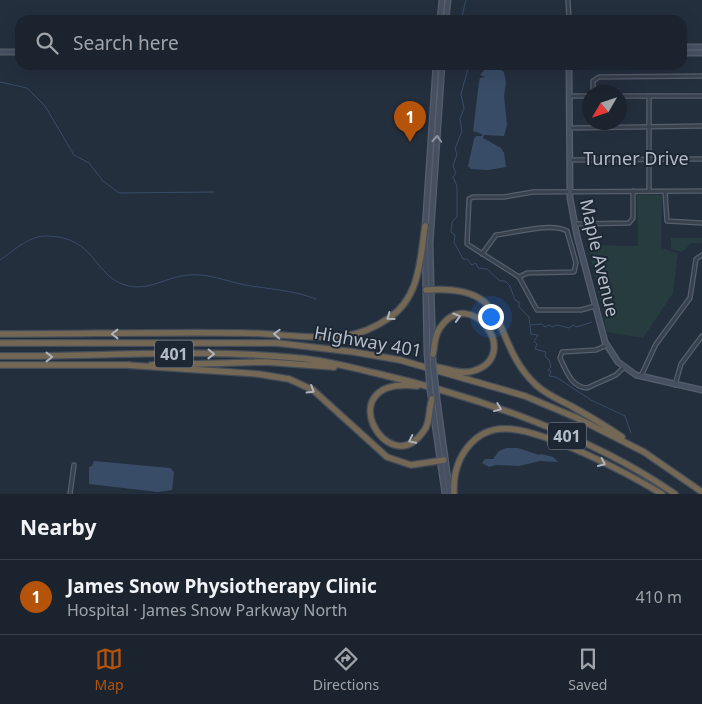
<!DOCTYPE html>
<meta charset="utf-8">
<style>
:root{--surface:#1b232e;--page:#242b36;--text:#f1f3f6;--muted:#a0a4aa;--line:#39404a;--accent:#b45309}
body{margin:0;font-family:"Noto Sans",sans-serif;background:var(--page);color:var(--text)}
.compass{position:absolute;left:582px;top:85px;width:45px;height:45px;border-radius:50%;background:var(--surface);box-shadow:0 5px 20px #0002;rotate:231deg}
.you{position:absolute;left:490px;top:316px;width:18px;height:18px;margin:-12px;border:4px solid #fff;border-radius:50%;background:#1a73e8;box-shadow:0 0 0 8px #1a73e833}
.badge{display:grid;place-items:center;width:32px;height:32px;border-radius:50%;background:var(--accent);color:#fff;font-size:16px;font-weight:700}
.pin{position:absolute;translate:-50% -41px;filter:drop-shadow(0 1px 2px #0008)}
.pin::after{content:'';position:absolute;top:26px;width:18px;height:15px;background:inherit;clip-path:polygon(0 0,100% 0,50% 100%)}
.list{margin:0;padding:0;list-style:none}
h2{display:flex;justify-content:space-between;align-items:center;height:65px;margin:0;padding:0 20px;font-size:21px}
h2 small{font-size:16px;font-weight:400;color:var(--muted)}
.list li{display:grid;grid-template-columns:32px 1fr auto;gap:15px;align-items:center;box-sizing:border-box;height:75px;padding:0 20px;border-top:1px solid var(--line)}
.list b{display:block;font-size:19px;white-space:nowrap}
.list p{margin:0;font-size:16px;white-space:nowrap;color:var(--muted)}
.list em{font-size:16px;font-style:normal;color:var(--muted)}
.icon{flex:none;width:28px;height:28px;fill:none;stroke:currentColor;stroke-width:2;stroke-linecap:round;stroke-linejoin:round}
.map{position:relative;flex:none;width:702px;height:494px;overflow:hidden}
.search{position:absolute;background:var(--surface);box-shadow:0 5px 20px #0002;left:15px;right:15px;top:15px;height:55px;display:flex;align-items:center;gap:12px;box-sizing:border-box;padding:0 18px;border-radius:15px;color:var(--muted);font-size:19px}
.sheet{height:140px;background:var(--surface)}
nav{display:flex;justify-content:space-around;align-items:center;box-sizing:border-box;height:70px;border-top:1px solid var(--line);background:var(--surface);font-size:14px;color:var(--muted)}
nav a{display:grid;justify-items:center;gap:2px}
nav .on{color:var(--accent)}
.map>svg:first-child{display:block}
</style>
<div class="map">
<svg width="702" height="494" viewBox="0 0 702 494">
<rect width="100%" height="100%" fill="#242f3e"/>
<!-- green -->
<path fill="#263c3f" d="M637,195H662L661,248L678,253L673,293L643,338L607,332L588,245L638,246Z
M671,238H702V243H692L682,252L671,249Z"/>
<!-- water -->
<path fill="#394c67" d="M485,69H499L504,72L506,83L504,96L507,125L504,136L484,135L483,138L501,148L504,153L506,167L488,170L471,169L468,166L474,139L476,136H482V134L473,131L479,82L480,78L485,77L480,75Z
M506,448H518L539,455L541,454L553,457L558,462L540,461L519,466L496,465L489,467L482,463L485,459H493L499,451Z
M94,461L170,468L174,472L172,490L158,492L89,484V467L92,466Z"/>
<g fill="none" stroke-linecap="round" stroke-linejoin="round">
<!-- stream -->
<path stroke="#394c67" stroke-width="1" d="M461,20L466,0
M469,65L461,94L464,108L460,119L462,131L455,149L457,154L453,166L456,173L453,177L457,186V217L452,222L451,232L455,235L454,242L463,259H467L472,265L476,263L478,268L487,269L500,281H505L510,286L515,300L519,302V307L529,317L531,334L538,335L534,341L537,344L535,349L546,352L545,356L549,360L551,367L548,370L551,371L549,376L556,377L591,400L625,416L631,433
M0,82L27,88L45,106L74,155L89,163L103,181L119,193L214,192
M0,260C13,251 30,235 47,236C96,237 93,275 125,285C149,292 165,277 188,275C207,273 226,281 245,285C268,289 293,290 316,299
M531,325L542,324L545,327L549,325L552,327L557,325L569,328L573,325L577,327L592,322"/>
<defs>
<path id="street" d="M568,0L569,20
M593,92V81L599,77L702,76
M570,96H590
M620,96H702
M649,96V191
M571,128L702,126
M570,160L702,159
M665,191L667,221L702,223
M575,224L629,223L633,218V191
M482,254L496,235C515,233 551,222 567,231L576,263L574,272L527,273L519,277
M595,306L581,310H537L519,277L467,244L469,199L473,197H504L533,192L702,191
M607,345L596,350L562,352L560,358C566,370 571,387 587,388L616,375L624,367
M641,376L656,344L690,298L696,259L702,255
M675,385L681,364L702,336
M70,494L74,465"/>
<path id="secondary" d="M440,20L442,0
M446,20L448,0
M682,47H702
M0,52H20
M682,53H702
M569,65L570,198L577,236L605,342L618,362L636,375L702,390
M425,228L436,65
M425,241L427,353
M433,362L430,244L442,65
M430,390L445,494
M437,399L450,494"/>
<path id="highway" d="M426,290C516,283 488,340 536,385C547,395 560,400 573,407C589,416 606,426 622,437
M0,334C81,334 162,332 242,333C276,333 311,340 344,336C361,334 376,327 389,318C420,297 420,260 425,226
M0,343H277L354,352L400,360L525,396L577,418L644,452L702,492
M433,354C435,345 434,336 440,328C470,283 524,356 473,371C461,375 448,368 435,367
M0,356C99,357 199,348 298,358C324,360 350,367 375,373C475,396 590,435 675,494
M0,365H130
M126,365L258,374L289,379L313,390L387,457L411,465L444,460
M151,365L266,362L334,367
M417,386C328,376 387,483 423,432C431,423 428,410 432,399
M454,494C452,460 473,425 511,429C551,433 627,473 662,494"/>
</defs>
<!-- street casing -->
<use href="#street" stroke="#565f6c" stroke-width="5.5"/>
<!-- secondary casing -->
<use href="#secondary" stroke="#565f6c" stroke-width="7"/>
<!-- highway casing -->
<use href="#highway" stroke="#434c59" stroke-width="8"/>
<!-- street -->
<use href="#street" stroke="#38414e" stroke-width="3"/>
<!-- secondary -->
<use href="#secondary" stroke="#465061" stroke-width="4.5"/>
<!-- highway -->
<use href="#highway" stroke="#746855" stroke-width="5.5"/>
<defs>
<path id="secondary-bridge" d="M427,353L430,390
M433,362L437,399"/>
</defs>
<!-- secondary-bridge casing -->
<use href="#secondary-bridge" stroke="#565f6c" stroke-width="7" stroke-linecap="butt"/>
<!-- secondary-bridge -->
<use href="#secondary-bridge" stroke="#465061" stroke-width="4.5"/>
</g>
<!-- one-way arrows -->
<defs><path id="oneway-chevron" d="M-2-3.5L2.5 0L-2 3.5" fill="none" stroke-width="1.6" stroke-linecap="round" stroke-linejoin="round" transform="scale(1.25)"/></defs>
<use stroke="#8e96a5" href="#oneway-chevron" transform="translate(437 139) rotate(-86)"/>
<g stroke="#aeb4bd">
<use href="#oneway-chevron" transform="translate(390 317) rotate(144)"/>
<use href="#oneway-chevron" transform="translate(457 317) rotate(-17)"/>
<use href="#oneway-chevron" transform="translate(115 334) rotate(180)"/>
<use href="#oneway-chevron" transform="translate(277 334) rotate(-177)"/>
<use href="#oneway-chevron" transform="translate(211 354) rotate(1)"/>
<use href="#oneway-chevron" transform="translate(49 357)"/>
<use href="#oneway-chevron" transform="translate(311 390) rotate(32)"/>
<use href="#oneway-chevron" transform="translate(498 408) rotate(22)"/>
<use href="#oneway-chevron" transform="translate(412 440) rotate(154)"/>
<use href="#oneway-chevron" transform="translate(602 463) rotate(25)"/>
</g>
<g text-anchor="middle" stroke-width="4" stroke-linejoin="round" paint-order="stroke">
<!-- shield labels -->
<g fill="#1d2633" stroke="#878f9c" stroke-width="1">
<rect x="155" y="340.5" width="38" height="27" rx="4"/>
<rect x="548" y="422.5" width="38" height="27" rx="4"/>
</g>
<g font-size="16" font-weight="bold" fill="#b4bcc9">
<text x="174" y="360">401</text>
<text x="567" y="442">401</text>
</g>
<!-- street labels -->
<g font-size="18" fill="#b4bcc9" stroke="#1d2633">
<text x="636" y="165">Turner Drive</text>
<text transform="translate(599 258) rotate(77)" y="6">Maple Avenue</text>
<text transform="translate(368 342) rotate(10)" y="6">Highway 401</text>
</g>
</g>
</svg>
<svg class="compass" viewBox="-18 -18 36 36"><path d="M0-13l5 13h-10z" fill="#e53935"/><path d="M0 13l5-13h-10z" fill="#a0a4aa"/></svg>
<div class="you"></div>
<div class="pin badge" style="left:410px;top:142px">1</div>
<div class="search"><svg class="icon" aria-label="search" viewBox="0 0 24 24"><circle cx="10" cy="10" r="6"/><path d="M15 15l6 6"/></svg>Search here</div>
</div>
<section class="sheet">
<h2>Nearby<small></small></h2>
<ul class="list">
<li><span class="badge">1</span><div><b>James Snow Physiotherapy Clinic</b><p>Hospital · James Snow Parkway North</p></div><em>410 m</em></li>
</ul>
</section>
<nav>
<a class="on"><svg class="icon" aria-label="map" viewBox="0 0 24 24"><path d="M3 6l6-2 6 2 6-2v14l-6 2-6-2-6 2zM9 4v14M15 6v14"/></svg>Map</a>
<a><svg class="icon" aria-label="directions" viewBox="0 0 24 24"><path d="M12 3l9 9-9 9-9-9zM9 14v-3h6M13 9l2 2-2 2"/></svg>Directions</a>
<a><svg class="icon" aria-label="saved" viewBox="0 0 24 24"><path d="M7 4h10v16l-5-4-5 4z"/></svg>Saved</a>
</nav>
